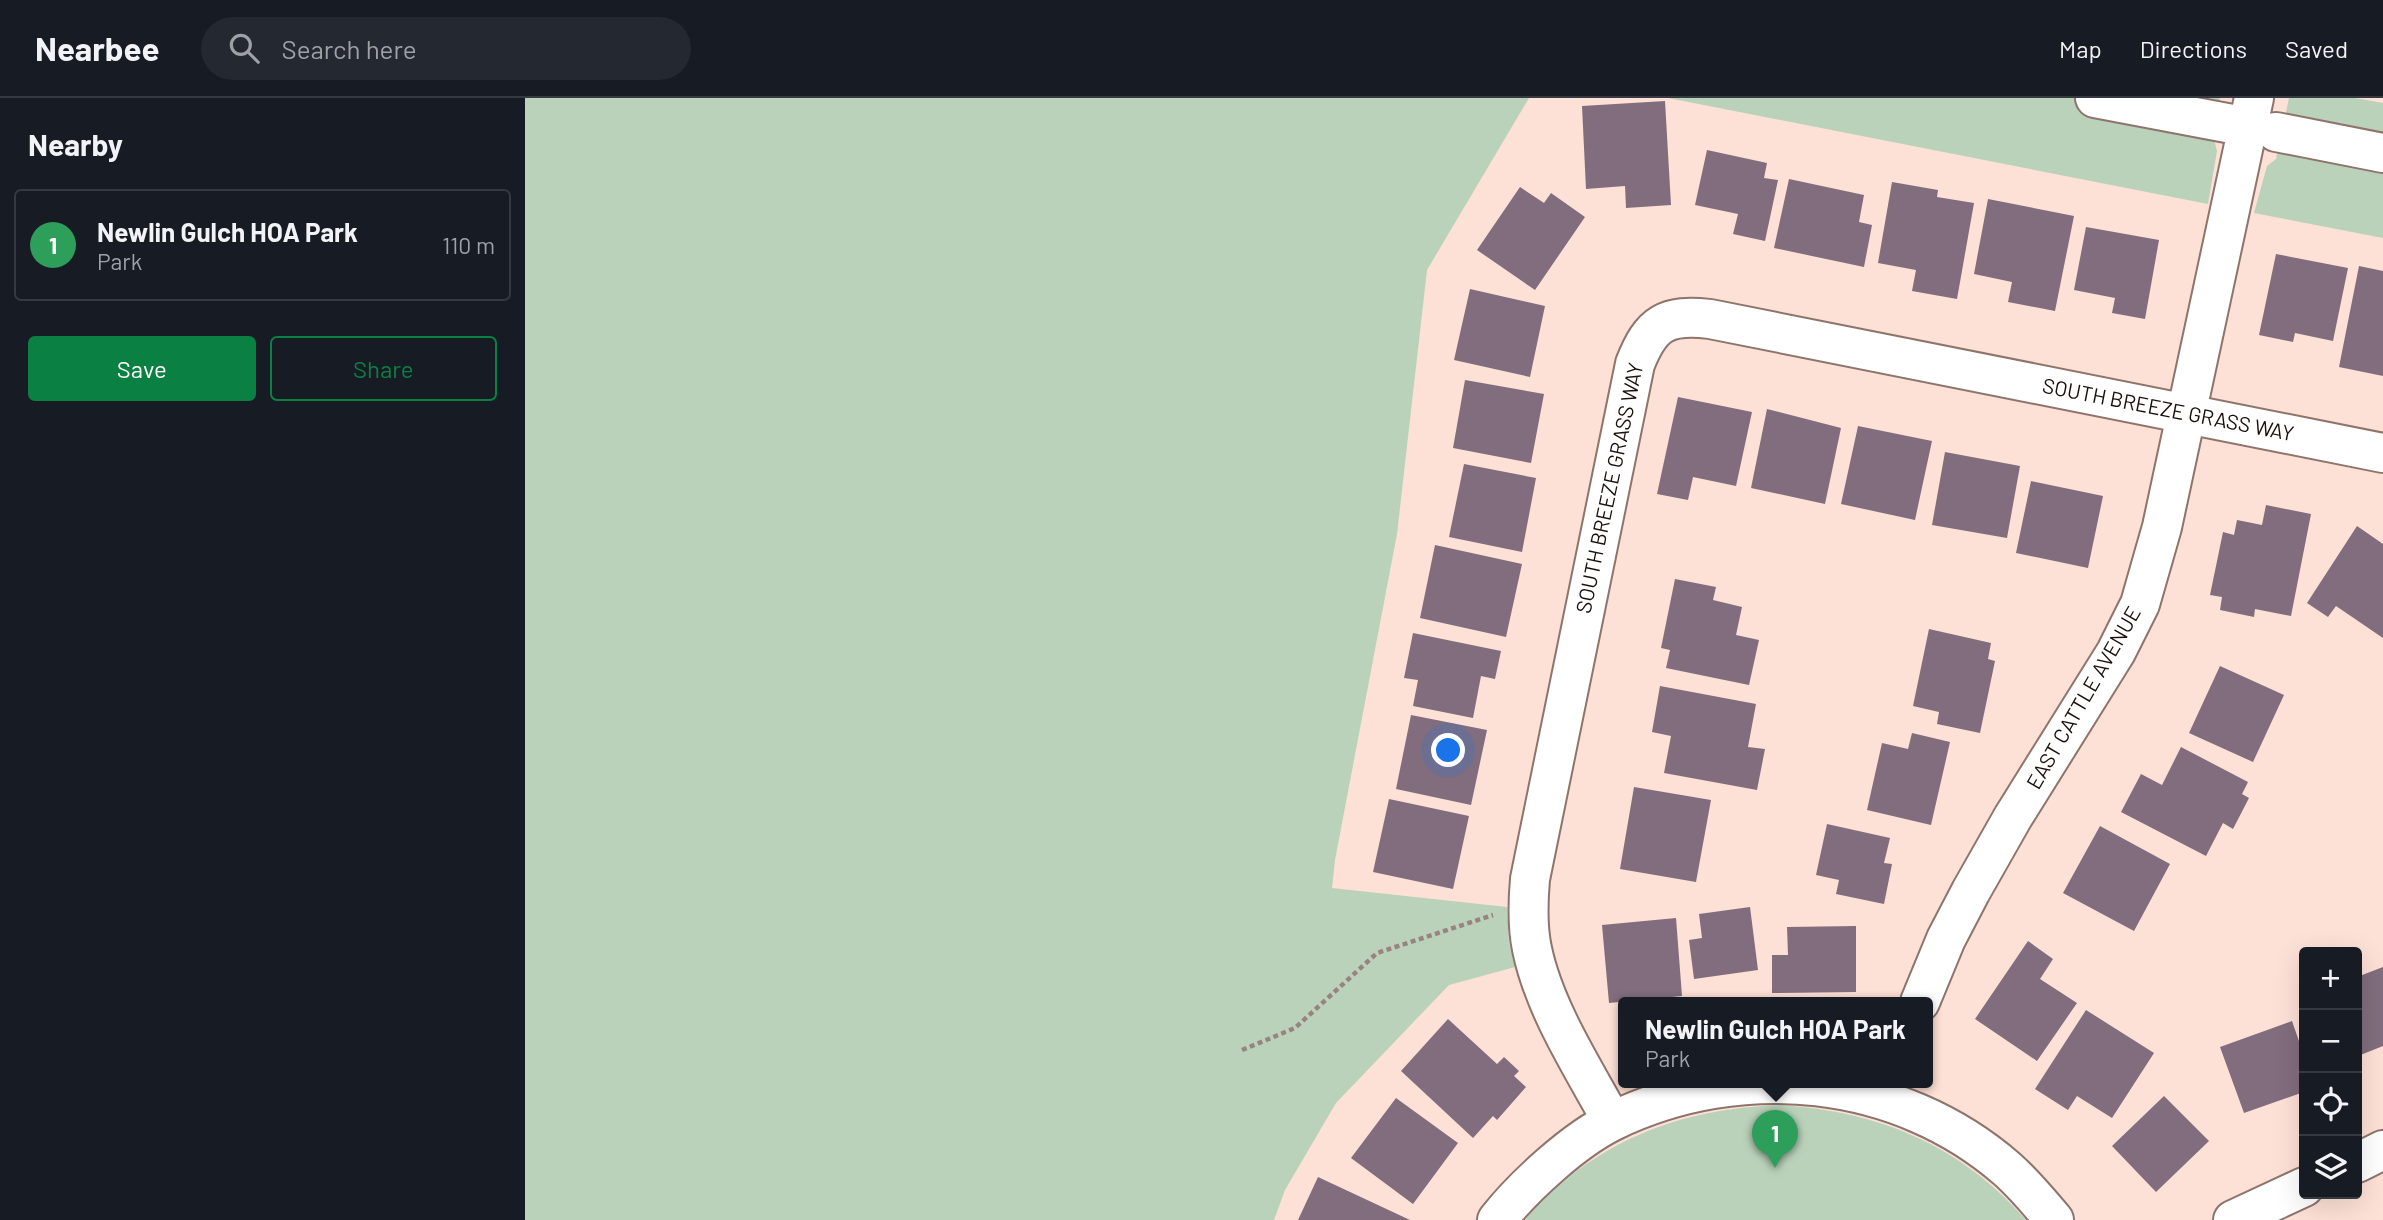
<!DOCTYPE html>
<meta charset="utf-8">
<style>
:root{--surface:#171b24;--page:#242831;--text:#f1f3f6;--muted:#9ea1a6;--line:#363941;--accent:#0b8043}
body{margin:0;font-family:Barlow,sans-serif;background:var(--page);color:var(--text)}
.controls{position:absolute;right:21px;bottom:21px;display:grid;overflow:hidden;border-radius:7px;box-shadow:0 7px 28px #0002}
.controls button{width:63px;height:63px;display:grid;place-items:center;padding:0;border:0;border-bottom:2px solid var(--line);background:var(--surface);color:var(--text);font:35px sans-serif}
.you{position:absolute;left:924px;top:653px;width:24px;height:24px;margin:-18px;border:5px solid #fff;border-radius:50%;background:#1a73e8;box-shadow:0 0 0 10px #1a73e833}
.badge{display:grid;place-items:center;width:46px;height:46px;border-radius:50%;background:var(--accent);color:#fff;font-size:23px;font-weight:700}
.pin{position:absolute;translate:-50% -58px;filter:drop-shadow(0 2px 4px #0008)}
.pin::after{content:'';position:absolute;top:37px;width:24px;height:21px;background:inherit;clip-path:polygon(0 0,100% 0,50% 100%)}
.popup{position:absolute;left:1093px;top:899px;width:315px;height:91px;box-sizing:border-box;display:grid;place-content:center;border-radius:7px;background:var(--surface);filter:drop-shadow(0 2px 5px #0005);font-size:23px;white-space:nowrap;color:var(--muted)}
.popup b{font-size:26px;color:var(--text)}
.popup::after{content:'';position:absolute;left:50%;top:100%;margin-left:-14px;border:14px solid transparent;border-top-color:var(--surface)}
.list{margin:0;padding:0;list-style:none}
h2{display:flex;justify-content:space-between;align-items:center;height:91px;margin:0;padding:0 28px;font-size:30px}
h2 small{font-size:23px;font-weight:400;color:var(--muted)}
.list li{display:grid;grid-template-columns:46px 1fr auto;gap:21px;align-items:center;box-sizing:border-box;height:112px;margin:0 14px 14px;padding:0 14px;border:2px solid var(--line);border-radius:7px}
.list b{display:block;font-size:26px;white-space:nowrap}
.list p{margin:0;font-size:23px;white-space:nowrap;color:var(--muted)}
.list em{font-size:23px;font-style:normal;color:var(--muted)}
.actions{display:flex;gap:14px;padding:21px 28px}
.actions a{flex:1;padding:16px 0;border:2px solid var(--accent);border-radius:7px;text-align:center;font-size:24px;color:var(--accent)}
.actions .main{background:var(--accent);color:#fff}
.icon{flex:none;width:38px;height:38px;fill:none;stroke:currentColor;stroke-width:2;stroke-linecap:round;stroke-linejoin:round}
.map{position:relative;flex:none;width:1858px;height:1122px;overflow:hidden}
header{display:flex;align-items:center;gap:42px;box-sizing:border-box;height:98px;padding:0 35px;background:var(--surface);border-bottom:2px solid var(--line)}
header strong{font-size:33px}
nav{display:flex;gap:38px;margin-inline-start:auto;font-size:24px}
.search{width:490px;height:63px;background:var(--page);display:flex;align-items:center;gap:18px;box-sizing:border-box;padding:0 24px;border-radius:38px;color:var(--muted);font-size:26px}
main{display:flex}
aside{flex:1;background:var(--surface)}
.map>svg:first-child{display:block}
</style>
<header>
<strong>Nearbee</strong>
<div class="search"><svg class="icon" aria-label="search" viewBox="0 0 24 24"><circle cx="10" cy="10" r="6"/><path d="M15 15l6 6"/></svg>Search here</div>
<nav><a>Map</a><a>Directions</a><a>Saved</a></nav>
</header>
<main>
<aside>
<h2>Nearby<small></small></h2>
<ul class="list">
<li><span class="badge" style="background:#2e9e5b">1</span><div><b>Newlin Gulch HOA Park</b><p>Park</p></div><em>110 m</em></li>
</ul>
<div class="actions"><a class="main">Save</a><a>Share</a></div>
</aside>
<div class="map">
<svg width="1858" height="1122" viewBox="0 0 1858 1122">
<rect width="100%" height="100%" fill="#fde0d6"/>
<!-- green -->
<path fill="#bad2ba" d="M0,0H1004L902,172L872,436L810,762L807,790L982,809L984,845L990,869L924,887L811,1005L760,1092L749,1122H0Z
M1143,0H1695L1687,33L1692,53L1683,106Z
M1764,0H1830L1858,5V140L1729,115L1742,68L1751,61Z
M1255,1007C1353,1013 1436,1047 1501,1122H1000C1068,1043 1153,1011 1255,1007Z"/>
<!-- building -->
<path fill="#816d7d" d="M1140,3L1146,107L1101,110L1100,88L1061,91L1057,8Z
M1182,52L1242,65L1239,80L1253,82L1240,143L1208,136L1213,116L1170,107Z
M1264,81L1339,97L1334,124L1347,127L1339,169L1249,150Z
M1367,84L1413,92L1412,99L1449,105L1432,201L1387,193L1391,172L1353,165Z
M995,89L1019,105L1026,95L1060,119L1010,192L952,152Z
M1463,101L1549,118L1530,213L1483,204L1487,184L1449,176Z
M1561,129L1634,142L1620,221L1587,215L1590,200L1549,192Z
M1751,156L1823,170L1808,243L1770,235L1768,244L1734,237Z
M1834,168L1858,173V278L1814,269Z
M945,191L1020,208L1005,279L929,262Z
M940,282L1019,296L1006,365L928,350Z
M1153,299L1227,314L1211,388L1168,379L1163,402L1132,396Z
M1242,311L1316,330L1300,406L1226,390Z
M1333,328L1407,343L1390,422L1316,406Z
M1420,354L1495,368L1482,440L1407,427Z
M939,366L1011,380L997,454L924,439Z
M1506,383L1578,398L1563,470L1491,455Z
M1741,407L1786,416L1766,518L1730,511L1729,519L1695,512L1697,499L1685,497L1698,434L1709,437L1712,422L1737,427Z
M1832,428L1858,446V540L1811,508L1803,519L1782,505Z
M910,447L997,466L981,539L895,520Z
M1150,481L1191,489L1188,502L1217,509L1211,537L1234,542L1224,587L1141,570L1145,552L1136,550Z
M1404,531L1466,545L1463,561L1470,563L1455,635L1412,626L1414,614L1388,608Z
M888,535L976,553L970,581L956,578L948,620L888,608L893,582L879,580Z
M1695,568L1759,597L1728,664L1664,635Z
M1135,588L1231,606L1223,649L1240,651L1232,692L1139,675L1146,638L1127,634Z
M886,617L962,632L946,707L871,691Z
M1387,635L1425,644L1406,727L1342,712L1357,645L1383,651Z
M1656,649L1723,684L1717,696L1724,700L1708,731L1698,725L1681,758L1596,714L1616,676L1637,687Z
M1109,689L1186,702L1171,784L1095,771Z
M864,701L944,718L928,791L848,774Z
M1302,726L1365,740L1359,765L1367,766L1359,806L1311,796L1314,782L1291,777Z
M1575,728L1645,766L1609,833L1538,795Z
M1225,809L1233,872L1169,881L1164,842L1177,840L1174,816Z
M1151,820L1157,898L1084,905L1077,827Z
M1331,828V894L1247,895V857H1263L1262,829Z
M1503,843L1528,861L1515,881L1552,905L1512,963L1450,921Z
M1858,869V948L1833,958L1832,879Z
M1561,912L1629,955L1587,1020L1552,998L1543,1012L1510,991Z
M923,921L972,966L979,959L994,973L989,978L1001,989L972,1022L968,1018L948,1040L876,973Z
M1767,923L1775,946L1779,944V994L1719,1015L1695,949Z
M1639,998L1684,1043L1631,1094L1587,1048Z
M871,1000L933,1045L888,1106L826,1060Z
M793,1079L885,1122H773Z"/>
<g fill="none" stroke-linecap="round" stroke-linejoin="round">
<defs>
<path id="minor" d="M1570,0L1723,29
M1751,34L1858,55
M1395,904L1421,841L1446,793L1488,719L1591,554L1615,506L1637,429L1729,0
M1087,1023C1058,970 1019,910 1007,851C1002,828 1003,804 1005,781L1110,266C1126,225 1141,216 1185,221L1858,355
M1832,1065L1858,1052
M972,1122C999,1088 1049,1042 1088,1023C1216,961 1374,977 1482,1071C1499,1086 1514,1104 1529,1122
M1708,1122L1779,1089"/>
</defs>
<!-- minor casing -->
<use href="#minor" stroke="#8e746b" stroke-width="42"/>
<!-- path -->
<path stroke="#99847d" stroke-width="4.5" stroke-dasharray="5 3.5" stroke-linecap="butt" d="M717,952L770,930L852,855L968,817"/>
<!-- minor -->
<use href="#minor" stroke="#fff" stroke-width="38"/>
</g>
<g text-anchor="middle" stroke-width="5" stroke-linejoin="round" paint-order="stroke">
<!-- street labels -->
<g font-size="21" fill="#190f0c" stroke="#fff">
<text transform="translate(1643 312) rotate(11)" y="7">SOUTH BREEZE GRASS WAY</text>
<text transform="translate(1085 390) rotate(-78)" y="7">SOUTH BREEZE GRASS WAY</text>
<text transform="translate(1559 600) rotate(-60)" y="7">EAST CATTLE AVENUE</text>
</g>
</g>
</svg>
<div class="controls">
<button>+</button>
<button>−</button>
<button><svg class="icon" aria-label="locate" viewBox="0 0 24 24"><circle cx="12" cy="12" r="6"/><path d="M12 2v4M12 18v4M2 12h4M18 12h4"/></svg></button>
<button><svg class="icon" aria-label="layers" viewBox="0 0 24 24"><path d="M12 4l9 5-9 5-9-5zM3 14l9 5 9-5"/></svg></button>
</div>
<div class="you"></div>
<div class="pin badge" style="left:1250px;top:1070px;background:#2e9e5b">1</div>
<div class="popup"><b>Newlin Gulch HOA Park</b>Park</div>
</div>
</main>
